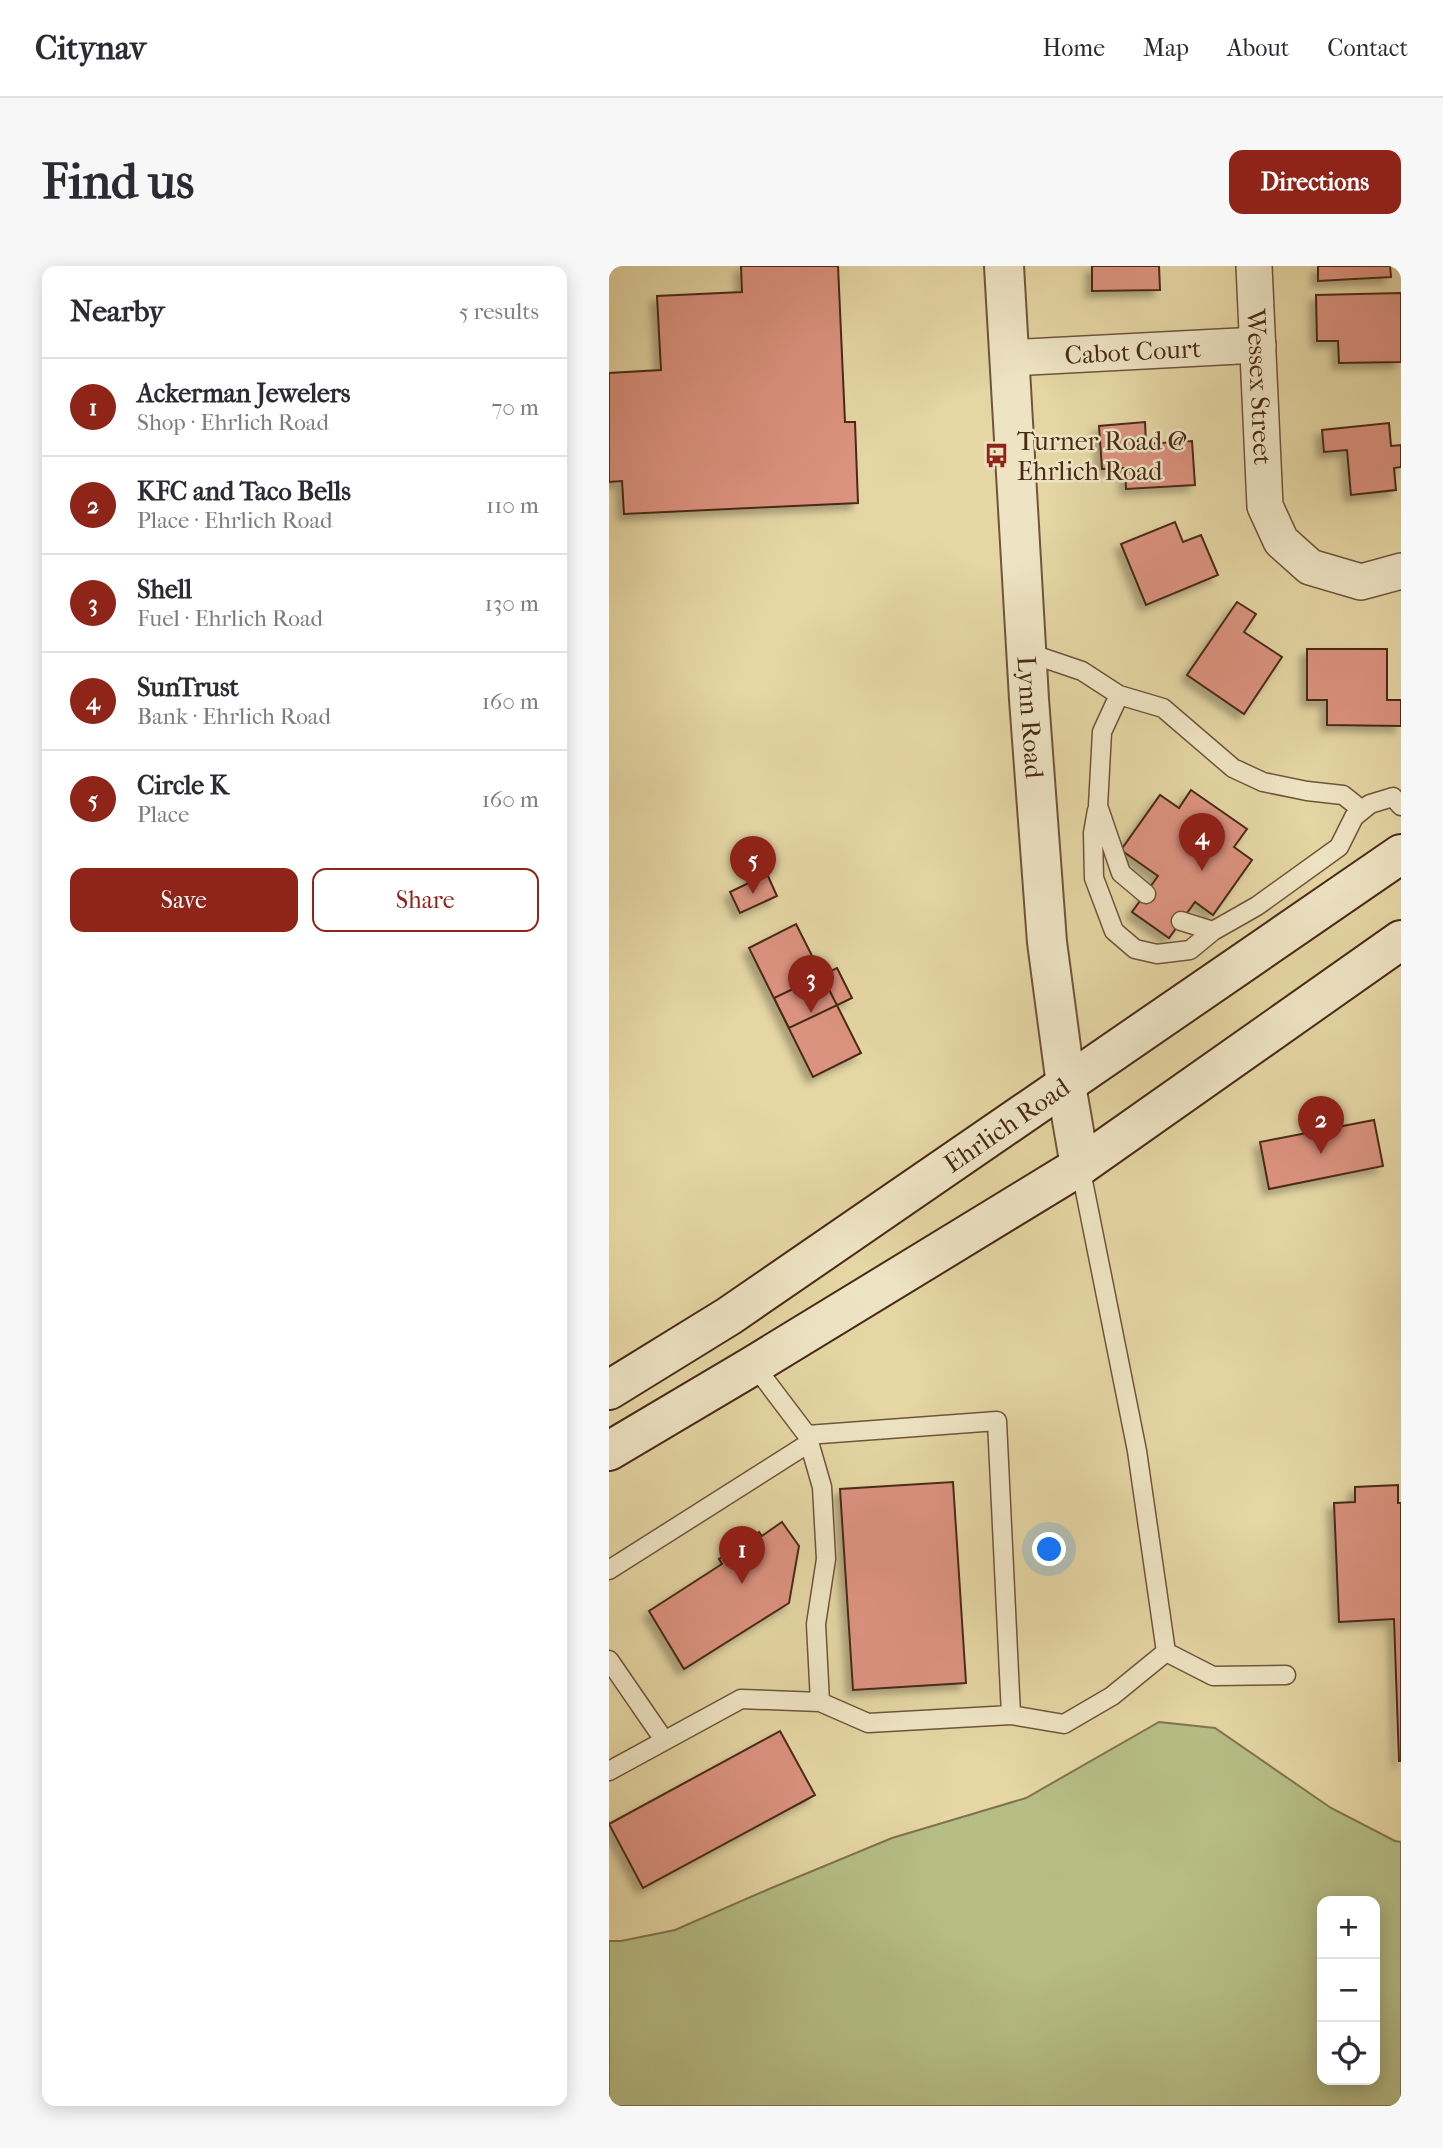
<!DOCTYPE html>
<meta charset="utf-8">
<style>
:root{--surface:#fff;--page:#f7f7f7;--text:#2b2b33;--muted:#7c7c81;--line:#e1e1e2;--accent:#8f2418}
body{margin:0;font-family:"IM FELL French Canon",serif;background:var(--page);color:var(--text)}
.controls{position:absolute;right:21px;bottom:21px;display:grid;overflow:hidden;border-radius:14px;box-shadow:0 4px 18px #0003}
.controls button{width:63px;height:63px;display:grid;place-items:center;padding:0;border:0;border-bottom:2px solid var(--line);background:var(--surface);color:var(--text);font:35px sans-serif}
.you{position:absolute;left:441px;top:1284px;width:24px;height:24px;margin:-18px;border:5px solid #fff;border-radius:50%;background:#1a73e8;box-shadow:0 0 0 10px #1a73e833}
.badge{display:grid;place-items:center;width:46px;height:46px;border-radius:50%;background:var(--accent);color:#fff;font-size:23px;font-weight:700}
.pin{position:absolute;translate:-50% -58px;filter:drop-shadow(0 2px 4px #0008)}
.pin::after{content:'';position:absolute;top:37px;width:24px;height:21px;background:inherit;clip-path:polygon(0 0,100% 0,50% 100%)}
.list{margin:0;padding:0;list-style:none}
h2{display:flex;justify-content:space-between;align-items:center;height:91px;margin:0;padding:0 28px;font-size:30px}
h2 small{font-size:23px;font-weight:400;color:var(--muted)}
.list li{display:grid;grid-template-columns:46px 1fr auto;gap:21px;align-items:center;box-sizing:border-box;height:98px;padding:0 28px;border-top:2px solid var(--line)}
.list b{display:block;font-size:26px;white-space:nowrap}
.list p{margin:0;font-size:23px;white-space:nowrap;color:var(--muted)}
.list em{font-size:23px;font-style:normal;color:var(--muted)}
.actions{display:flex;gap:14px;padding:21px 28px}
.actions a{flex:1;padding:16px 0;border:2px solid var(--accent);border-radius:14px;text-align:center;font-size:24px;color:var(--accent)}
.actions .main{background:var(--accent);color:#fff}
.icon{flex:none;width:38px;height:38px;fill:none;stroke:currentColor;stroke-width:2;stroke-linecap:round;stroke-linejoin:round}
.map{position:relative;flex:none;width:792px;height:1840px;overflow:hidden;border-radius:14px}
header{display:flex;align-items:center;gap:42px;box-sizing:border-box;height:98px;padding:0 35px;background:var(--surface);border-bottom:2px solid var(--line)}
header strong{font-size:33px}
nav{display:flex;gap:38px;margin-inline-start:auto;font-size:24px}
.intro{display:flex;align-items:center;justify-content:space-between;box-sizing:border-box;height:168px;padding:0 42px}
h1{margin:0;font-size:49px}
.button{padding:18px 32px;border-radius:14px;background:var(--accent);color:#fff;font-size:24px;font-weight:700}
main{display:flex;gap:42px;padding:0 42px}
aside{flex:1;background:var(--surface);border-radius:14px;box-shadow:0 4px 18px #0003}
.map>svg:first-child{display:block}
</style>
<header>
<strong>Citynav</strong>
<nav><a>Home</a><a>Map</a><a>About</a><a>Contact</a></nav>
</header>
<div class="intro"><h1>Find us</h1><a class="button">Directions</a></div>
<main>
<aside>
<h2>Nearby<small>5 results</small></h2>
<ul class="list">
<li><span class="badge">1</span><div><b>Ackerman Jewelers</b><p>Shop · Ehrlich Road</p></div><em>70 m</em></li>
<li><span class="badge">2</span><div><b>KFC and Taco Bells</b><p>Place · Ehrlich Road</p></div><em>110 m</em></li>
<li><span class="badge">3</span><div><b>Shell</b><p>Fuel · Ehrlich Road</p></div><em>130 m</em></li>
<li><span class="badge">4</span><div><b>SunTrust</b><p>Bank · Ehrlich Road</p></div><em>160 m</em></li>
<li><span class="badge">5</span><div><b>Circle K</b><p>Place</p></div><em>160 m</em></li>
</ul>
<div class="actions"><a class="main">Save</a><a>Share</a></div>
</aside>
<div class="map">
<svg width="792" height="1840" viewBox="0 0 792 1840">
<defs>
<filter id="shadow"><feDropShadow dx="-6" dy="6" stdDeviation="3.5" flood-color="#0004"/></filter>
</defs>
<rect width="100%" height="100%" fill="#e5d6a4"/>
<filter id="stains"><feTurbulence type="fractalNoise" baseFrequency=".00286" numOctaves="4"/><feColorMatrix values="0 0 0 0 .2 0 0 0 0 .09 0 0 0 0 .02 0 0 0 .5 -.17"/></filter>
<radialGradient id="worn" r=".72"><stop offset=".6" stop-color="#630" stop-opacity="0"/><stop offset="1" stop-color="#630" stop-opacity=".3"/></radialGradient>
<!-- green -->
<path fill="#b6bd85" stroke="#80744e" stroke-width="2" fill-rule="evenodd" d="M550,1456L606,1462L722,1542L786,1575L792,1576V1840H0V1675H12L66,1664L160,1623L283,1572L417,1532ZM713,1635H766V1814H713Z"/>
<!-- building -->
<path fill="#db927f" stroke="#492a16" stroke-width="2" filter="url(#shadow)" d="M132,0H229L236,156H246L249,237L15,248L13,215L0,216V107L52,104L48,30L133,26Z
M483,0H550L551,24L483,25Z
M709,0H781L782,11L709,15Z
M792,27V96L730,97L729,75H708L707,29Z
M536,156L537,178L583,175L586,219L517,223L516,202L493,203L490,160Z
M780,157L782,180L792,179V201L785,202L787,224L742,229L738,184L715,186L713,164Z
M566,256L574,276L592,269L609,309L537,339L512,278Z
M628,336L647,348L635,366L673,391L635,448L578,409Z
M698,383H778V434H792V460L718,459V434H698Z
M582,524L638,563L625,581L643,594L604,649L586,636L560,672L523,646L549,610L512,584L551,529L570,542Z
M158,608L168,630L131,647L121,626Z
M187,658L252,787L204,811L140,682Z
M228,702L243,732L180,762L165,732Z
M765,854L774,900L660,923L651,876Z
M344,1216L357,1417L244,1424L231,1223Z
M789,1219V1237H792V1495H790L785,1353L730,1356L725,1237L746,1236V1221Z
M173,1256L190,1280L180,1337L75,1403L40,1345L113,1298L110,1293L150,1266L153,1270Z
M171,1465L206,1529L34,1622L0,1558Z"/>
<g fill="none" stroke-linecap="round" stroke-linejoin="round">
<defs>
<path id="service" d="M417,386L473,405L510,429L493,466L489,540L512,607L537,628
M510,429L554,442L624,502L654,516L698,525L734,529L753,544
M488,544L484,567L485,612L505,665L526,683L548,688L581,684L604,665
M572,655L604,665L648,640L730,581L745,551L761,538L784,531L792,540
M471,900L528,1185L557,1386
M145,1099L198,1169L388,1155L402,1449L455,1458L503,1430L557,1386L604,1410L677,1409
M198,1169L213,1221L217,1293L207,1358L211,1436
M0,1304L200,1177
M0,1394L55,1474
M0,1505L132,1433L211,1436L259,1457L402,1449"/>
<g id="minor">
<path id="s1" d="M645,0L656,240L672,275L701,301L752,316L792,305"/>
<path id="s2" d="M400,92L649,79"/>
</g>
<g id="tertiary">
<path id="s3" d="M395,0L420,433L438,676L457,819L471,900"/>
</g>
<g id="secondary">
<path id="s4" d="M0,1124L120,1050L792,588"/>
<path d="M0,1185L145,1099L471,900L792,674"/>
</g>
</defs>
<!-- service casing -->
<use href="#service" stroke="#70553a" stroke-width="21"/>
<!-- minor casing -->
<use href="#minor" stroke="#70553a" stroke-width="38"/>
<!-- tertiary casing -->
<use href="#tertiary" stroke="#70553a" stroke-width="42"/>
<!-- secondary casing -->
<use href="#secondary" stroke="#492a16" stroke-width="42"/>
<!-- service -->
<use href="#service" stroke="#eee4c4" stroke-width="18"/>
<!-- minor -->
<use href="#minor" stroke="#eee4c4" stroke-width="35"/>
<!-- tertiary -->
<use href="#tertiary" stroke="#eee4c4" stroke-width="38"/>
<!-- secondary -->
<use href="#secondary" stroke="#eee4c4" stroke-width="38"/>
</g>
<!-- icons -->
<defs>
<symbol id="bus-bare" viewBox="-9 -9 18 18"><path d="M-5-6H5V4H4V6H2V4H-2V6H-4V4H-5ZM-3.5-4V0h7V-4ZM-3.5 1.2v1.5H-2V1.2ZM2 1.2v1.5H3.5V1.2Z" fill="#8f2418" stroke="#eee4c4" stroke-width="2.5" paint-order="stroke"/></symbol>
</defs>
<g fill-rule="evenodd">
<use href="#bus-bare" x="370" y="172" width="35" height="35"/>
</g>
<g text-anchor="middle" stroke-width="5" stroke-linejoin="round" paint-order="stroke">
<!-- street labels -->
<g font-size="26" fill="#492a16" stroke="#eee4c4">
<text dy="9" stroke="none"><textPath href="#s2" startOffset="124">Cabot Court</textPath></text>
<text dy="9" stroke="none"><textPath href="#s1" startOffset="121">Wessex Street</textPath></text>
<text dy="9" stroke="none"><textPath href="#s3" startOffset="452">Lynn Road</textPath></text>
<text dy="9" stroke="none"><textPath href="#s4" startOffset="478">Ehrlich Road</textPath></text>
</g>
<!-- poi labels -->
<g font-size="26" fill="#492a16" stroke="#eee4c4" text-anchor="start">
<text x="408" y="184">Turner Road @<tspan x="408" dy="30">Ehrlich Road</tspan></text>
</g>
</g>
<rect width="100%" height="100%" filter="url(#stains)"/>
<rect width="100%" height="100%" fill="url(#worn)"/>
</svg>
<div class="controls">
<button>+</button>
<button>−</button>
<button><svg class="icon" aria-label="locate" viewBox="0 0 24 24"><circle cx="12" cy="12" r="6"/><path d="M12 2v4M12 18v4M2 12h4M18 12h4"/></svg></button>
</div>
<div class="you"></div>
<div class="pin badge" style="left:133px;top:1318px">1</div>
<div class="pin badge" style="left:712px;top:888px">2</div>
<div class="pin badge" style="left:202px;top:747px">3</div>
<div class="pin badge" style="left:593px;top:605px">4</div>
<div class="pin badge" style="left:144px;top:628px">5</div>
</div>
</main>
